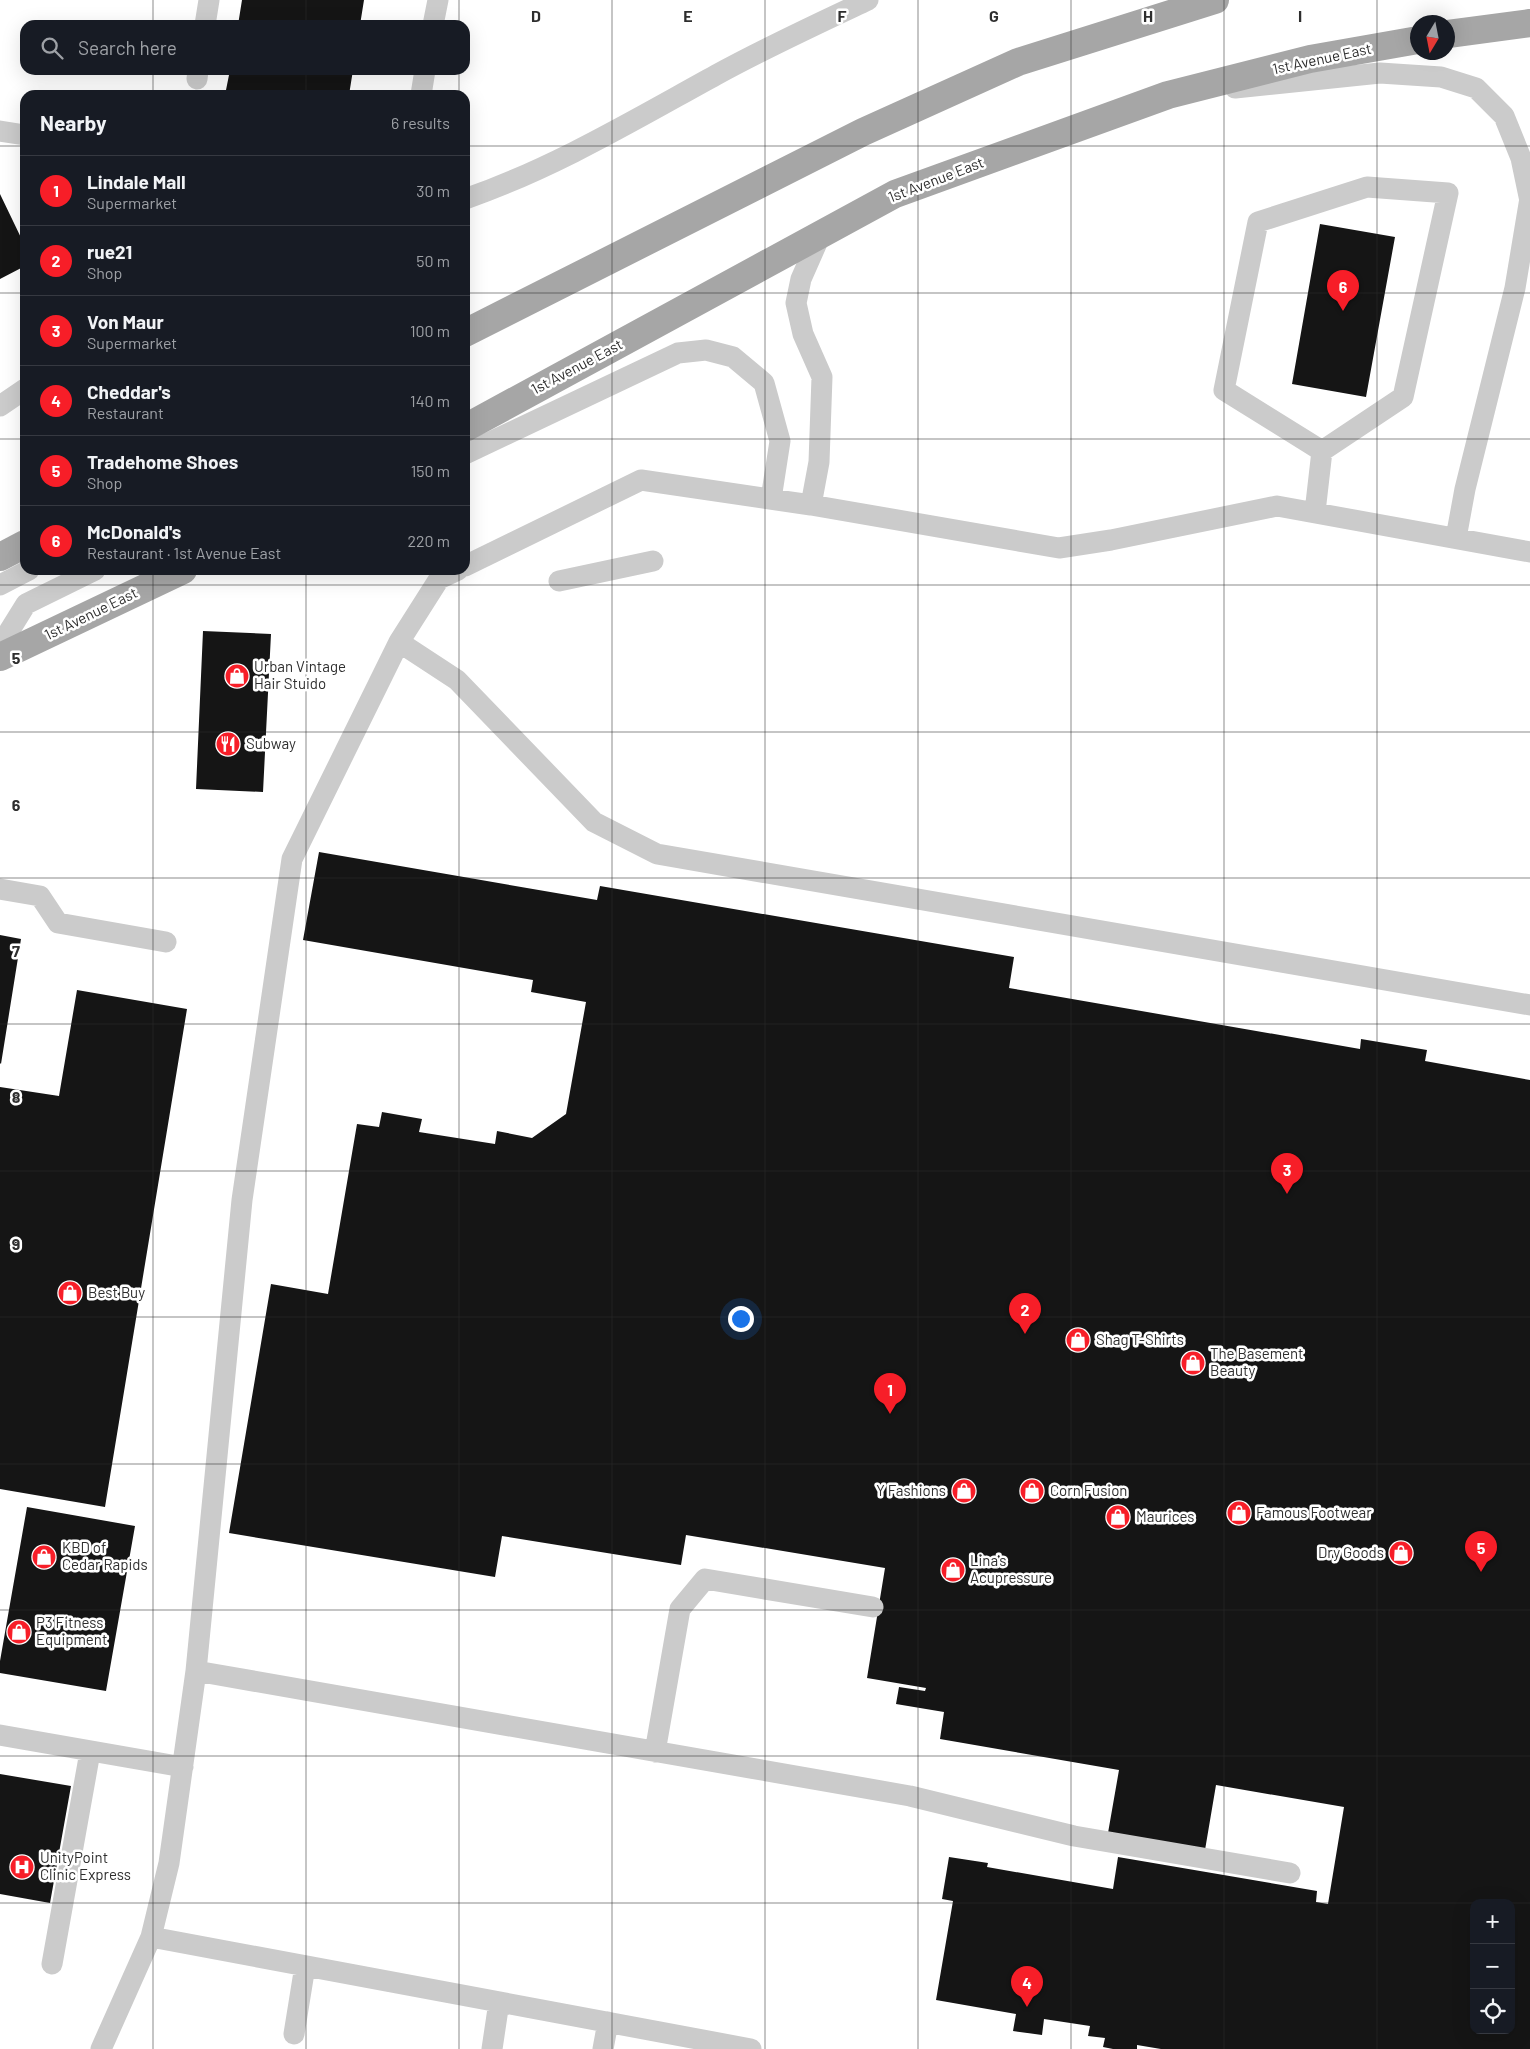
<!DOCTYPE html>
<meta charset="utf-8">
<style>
:root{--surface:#171b24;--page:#20242c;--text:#f1f3f6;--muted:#9ea1a6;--line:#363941;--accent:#f71e28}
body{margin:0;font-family:Barlow,sans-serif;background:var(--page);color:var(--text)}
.controls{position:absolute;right:15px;bottom:15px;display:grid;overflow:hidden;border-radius:10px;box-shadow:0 5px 20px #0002}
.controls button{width:45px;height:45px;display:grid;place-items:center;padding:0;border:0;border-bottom:1px solid var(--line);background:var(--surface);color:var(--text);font:25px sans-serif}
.compass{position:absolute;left:1410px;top:15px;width:45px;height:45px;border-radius:50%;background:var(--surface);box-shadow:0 5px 20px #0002;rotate:190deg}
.you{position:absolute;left:740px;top:1318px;width:18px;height:18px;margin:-12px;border:4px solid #fff;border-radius:50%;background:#1a73e8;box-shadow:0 0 0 8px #1a73e833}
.badge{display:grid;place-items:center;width:32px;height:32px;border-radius:50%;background:var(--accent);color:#fff;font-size:16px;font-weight:700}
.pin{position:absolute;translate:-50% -41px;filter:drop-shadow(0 1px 2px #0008)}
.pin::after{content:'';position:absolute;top:26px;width:18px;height:15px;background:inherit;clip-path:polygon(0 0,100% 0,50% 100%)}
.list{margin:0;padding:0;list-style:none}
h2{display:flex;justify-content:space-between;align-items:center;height:65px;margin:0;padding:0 20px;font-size:21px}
h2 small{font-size:16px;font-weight:400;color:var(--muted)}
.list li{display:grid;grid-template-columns:32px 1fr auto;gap:15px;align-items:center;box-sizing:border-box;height:70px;padding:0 20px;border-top:1px solid var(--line)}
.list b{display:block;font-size:19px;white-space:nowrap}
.list p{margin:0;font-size:16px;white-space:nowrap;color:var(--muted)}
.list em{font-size:16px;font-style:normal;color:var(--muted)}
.icon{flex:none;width:28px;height:28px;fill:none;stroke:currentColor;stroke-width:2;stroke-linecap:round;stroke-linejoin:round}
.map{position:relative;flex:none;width:1530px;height:2049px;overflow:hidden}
.search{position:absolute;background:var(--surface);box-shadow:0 5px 20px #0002;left:20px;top:20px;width:450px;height:55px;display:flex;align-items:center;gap:12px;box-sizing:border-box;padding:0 18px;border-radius:15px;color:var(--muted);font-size:19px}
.panel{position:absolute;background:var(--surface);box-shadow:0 5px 20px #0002;left:20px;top:90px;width:450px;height:485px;border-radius:15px}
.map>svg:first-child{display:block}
</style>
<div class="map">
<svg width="1530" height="2049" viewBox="0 0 1530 2049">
<rect width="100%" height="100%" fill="#fff"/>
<!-- building -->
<path fill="#151515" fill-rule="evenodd" d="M242,0H364L360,25H238Z
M230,70H353L349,95H225Z
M0,194L25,246V266L0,279Z
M1320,224L1395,237L1366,397L1292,384Z
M203,631L271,634L263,792L196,789Z
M319,852L597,900L600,886L1014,957L1009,988L1360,1049L1361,1039L1427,1050L1425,1061L1530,1080V2049H1161L1137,2045V2049H1113L1103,2047L1105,2038L1088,2036L1090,2026L1044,2019L1042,2035L1013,2031L1016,2014L936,2000L953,1901L942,1899L949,1857L988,1863L987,1867L1113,1889L1118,1857L1317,1891L1316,1902L1328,1904L1344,1807L1216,1785L1205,1850L1108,1833L1119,1770L940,1739L944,1712L896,1704L899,1687L925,1691L926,1688L867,1678L885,1568L686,1535L681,1565L502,1536L495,1577L229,1533L271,1284L328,1294L357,1124L379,1127L382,1112L422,1119L419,1132L495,1144L497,1131L532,1138L566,1114L586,1002L531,992L533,980L303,940ZM1474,1903H1511V2030H1474Z
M0,935L21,939L1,1064L0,1063Z
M77,990L187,1009L105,1507L0,1489V1087L59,1096Z
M27,1507L135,1526L106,1691L0,1673V1661Z
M0,1774L71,1786L50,1903L0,1894Z"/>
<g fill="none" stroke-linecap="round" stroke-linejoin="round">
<!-- service -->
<path stroke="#cbcbcb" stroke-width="21" d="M205,25L209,0
M433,25L438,0
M197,79L198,70
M1235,88L1380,73L1441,77L1476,88L1504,116L1521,158L1530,201
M421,95L425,70
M0,131L25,135
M465,199C554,168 634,120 716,75C765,48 817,24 868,0
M0,406L25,389
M465,454L678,353L706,350L733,357L764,383L780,441L771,499
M811,505L819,462L822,377L803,334L796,303L801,279L820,236
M1315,512L1322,451L1403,397L1448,193L1367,187L1258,222L1224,390L1322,451
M1456,538L1465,489L1515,288L1530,198
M465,566L641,480L811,505L1059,548L1111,540L1277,506L1530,552
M458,570L439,579L399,642L457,680L594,822L657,854L1530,1005
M559,581L653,561
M0,585L29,570
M0,646L26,604L95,570
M0,889L40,896L58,923L166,942
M196,1671L910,1796L1074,1836L1290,1873
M0,1735L183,1767
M655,1752L680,1609L705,1579L873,1607
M151,1937L751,2049
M52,1964L90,1752
M294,2034L305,1966
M101,2049L151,1937L169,1863L196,1671L242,1200L292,859L399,642
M492,2049L499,2002
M603,2049L608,2022"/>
<!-- primary -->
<path stroke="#a6a6a6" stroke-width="28" d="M1448,34L1530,23
M465,333L863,132L1018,62L1215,0
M465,428L895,194L1168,95L1310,59L1418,40
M0,557L25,544
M0,657L183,570"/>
</g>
<!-- grid -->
<path fill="none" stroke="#2e2e2e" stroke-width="1" stroke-opacity="0.55" d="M153,0V25M306,0V25M459,0V25M612,0V2049M765,0V2049M918,0V2049M1071,0V2049M1224,0V2049M1377,0V2049M153,70V95M306,70V95M459,70V95M0,146H25M465,146H1530M0,293H25M465,293H1530M0,439H25M465,439H1530M153,570V2049M306,570V2049M459,570V2049M0,585H1530M0,732H1530M0,878H1530M0,1024H1530M0,1171H1530M0,1317H1530M0,1464H1530M0,1610H1530M0,1756H1530M0,1903H1530"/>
<!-- icons -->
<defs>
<symbol id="shop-disc" viewBox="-11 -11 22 22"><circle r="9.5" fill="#f71e28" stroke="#fff"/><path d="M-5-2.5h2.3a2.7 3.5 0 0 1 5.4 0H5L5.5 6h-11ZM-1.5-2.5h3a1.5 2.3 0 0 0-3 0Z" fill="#fff"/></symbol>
<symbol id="restaurant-disc" viewBox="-11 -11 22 22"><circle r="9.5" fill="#f71e28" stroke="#fff"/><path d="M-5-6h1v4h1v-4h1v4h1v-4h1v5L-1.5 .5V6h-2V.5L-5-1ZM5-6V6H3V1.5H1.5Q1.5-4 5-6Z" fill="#fff"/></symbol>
<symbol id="hospital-disc" viewBox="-11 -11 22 22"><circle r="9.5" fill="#f71e28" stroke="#fff"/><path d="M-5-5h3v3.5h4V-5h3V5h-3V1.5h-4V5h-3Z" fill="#fff"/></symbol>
</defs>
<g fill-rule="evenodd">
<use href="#shop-disc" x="223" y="662" width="28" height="28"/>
<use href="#restaurant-disc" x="214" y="730" width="28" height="28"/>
<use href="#shop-disc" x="56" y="1279" width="28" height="28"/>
<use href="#shop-disc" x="1064" y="1326" width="28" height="28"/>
<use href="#shop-disc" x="1179" y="1349" width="28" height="28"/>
<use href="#shop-disc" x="950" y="1477" width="28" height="28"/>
<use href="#shop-disc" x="1018" y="1477" width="28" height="28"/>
<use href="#shop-disc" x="1225" y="1499" width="28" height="28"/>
<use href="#shop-disc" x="1104" y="1503" width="28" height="28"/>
<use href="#shop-disc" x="1387" y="1539" width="28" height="28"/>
<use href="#shop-disc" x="30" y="1543" width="28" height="28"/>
<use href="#shop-disc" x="939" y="1556" width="28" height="28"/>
<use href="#shop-disc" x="5" y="1618" width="28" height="28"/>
<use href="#hospital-disc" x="8" y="1853" width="28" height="28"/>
</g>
<g text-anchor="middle" stroke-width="5" stroke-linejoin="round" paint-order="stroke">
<!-- street labels -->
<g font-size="15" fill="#2e2e2e" stroke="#fff">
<text transform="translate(1322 59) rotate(-12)" y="5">1st Avenue East</text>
<text transform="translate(936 180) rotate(-21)" y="5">1st Avenue East</text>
<text transform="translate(577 367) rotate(-28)" y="5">1st Avenue East</text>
<text transform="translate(91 614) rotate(-26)" y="5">1st Avenue East</text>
</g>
<!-- poi labels -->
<g font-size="15" fill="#2e2e2e" stroke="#fff" text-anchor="start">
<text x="254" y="672">Urban Vintage<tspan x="254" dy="17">Hair Stuido</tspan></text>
<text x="246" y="749">Subway</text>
<text x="88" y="1298">Best Buy</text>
<text x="1096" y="1345">Shag T-Shirts</text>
<text x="1210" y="1359">The Basement<tspan x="1210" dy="17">Beauty</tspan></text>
<text x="946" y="1496" text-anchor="end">Y Fashions</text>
<text x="1050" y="1496">Corn Fusion</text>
<text x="1256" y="1518">Famous Footwear</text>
<text x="1136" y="1522">Maurices</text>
<text x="62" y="1553">KBD of<tspan x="62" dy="17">Cedar Rapids</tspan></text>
<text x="1384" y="1558" text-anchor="end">Dry Goods</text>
<text x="970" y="1566">Lina's<tspan x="970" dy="17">Acupressure</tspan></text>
<text x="36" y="1628">P3 Fitness<tspan x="36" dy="17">Equipment</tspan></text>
<text x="40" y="1863">UnityPoint<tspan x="40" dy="17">Clinic Express</tspan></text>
</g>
</g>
<g font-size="16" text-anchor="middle" font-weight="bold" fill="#2e2e2e" stroke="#fff" stroke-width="5" stroke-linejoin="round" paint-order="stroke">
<text x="536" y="22">D</text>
<text x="688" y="22">E</text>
<text x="842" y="22">F</text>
<text x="994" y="22">G</text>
<text x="1148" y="22">H</text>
<text x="1300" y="22">I</text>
<text x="16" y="664">5</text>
<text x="16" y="811">6</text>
<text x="16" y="957">7</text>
<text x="16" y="1103">8</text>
<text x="16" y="1250">9</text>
</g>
</svg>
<div class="controls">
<button>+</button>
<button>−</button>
<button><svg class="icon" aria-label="locate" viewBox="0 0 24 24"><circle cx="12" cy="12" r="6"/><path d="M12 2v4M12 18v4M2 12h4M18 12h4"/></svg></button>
</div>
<svg class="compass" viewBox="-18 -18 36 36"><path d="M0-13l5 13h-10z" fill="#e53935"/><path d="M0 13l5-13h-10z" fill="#9ea1a6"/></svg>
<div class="you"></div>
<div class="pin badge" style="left:890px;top:1414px">1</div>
<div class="pin badge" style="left:1025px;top:1334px">2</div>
<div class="pin badge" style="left:1287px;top:1194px">3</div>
<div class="pin badge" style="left:1027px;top:2007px">4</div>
<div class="pin badge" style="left:1481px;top:1572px">5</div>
<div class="pin badge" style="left:1343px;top:311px">6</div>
<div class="search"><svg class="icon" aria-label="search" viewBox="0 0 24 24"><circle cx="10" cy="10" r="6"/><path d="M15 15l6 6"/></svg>Search here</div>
<section class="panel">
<h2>Nearby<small>6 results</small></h2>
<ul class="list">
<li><span class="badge">1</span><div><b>Lindale Mall</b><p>Supermarket</p></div><em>30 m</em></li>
<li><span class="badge">2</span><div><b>rue21</b><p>Shop</p></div><em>50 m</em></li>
<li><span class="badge">3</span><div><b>Von Maur</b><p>Supermarket</p></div><em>100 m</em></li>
<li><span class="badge">4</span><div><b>Cheddar's</b><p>Restaurant</p></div><em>140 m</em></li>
<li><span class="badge">5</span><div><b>Tradehome Shoes</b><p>Shop</p></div><em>150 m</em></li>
<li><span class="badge">6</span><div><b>McDonald's</b><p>Restaurant · 1st Avenue East</p></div><em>220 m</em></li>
</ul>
</section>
</div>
